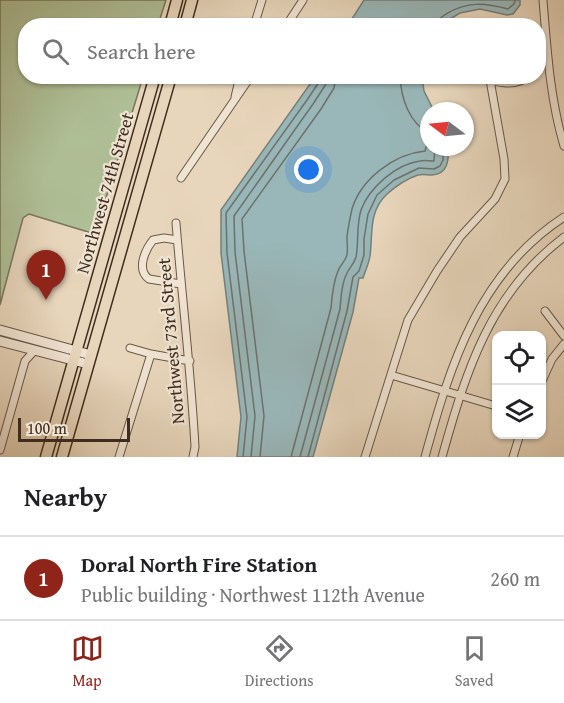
<!DOCTYPE html>
<meta charset="utf-8">
<style>
:root{--surface:#fff;--page:#f6f6f6;--text:#202124;--muted:#757577;--line:#e0e0e0;--accent:#8f2418}
body{margin:0;font-family:"Gentium Book Plus",serif;background:var(--page);color:var(--text)}
.controls{position:absolute;right:18px;bottom:18px;display:grid;overflow:hidden;border-radius:12px;box-shadow:0 2px 4px #0004}
.controls button{width:54px;height:54px;display:grid;place-items:center;padding:0;border:0;border-bottom:2px solid var(--line);background:var(--surface);color:var(--text);font:30px sans-serif}
.compass{position:absolute;left:420px;top:102px;width:54px;height:54px;border-radius:50%;background:var(--surface);box-shadow:0 2px 4px #0004;rotate:286deg}
.scale{position:absolute;left:18px;bottom:15px;width:112px;box-sizing:border-box;padding-left:6px;border:3px solid #402d1f;border-top:0;font-size:16px;line-height:21px;white-space:nowrap;color:#402d1f;-webkit-text-stroke:4px #f0e4d3;paint-order:stroke}
.you{position:absolute;left:309px;top:170px;width:21px;height:21px;margin:-15px;border:4px solid #fff;border-radius:50%;background:#1a73e8;box-shadow:0 0 0 9px #1a73e833}
.badge{display:grid;place-items:center;width:39px;height:39px;border-radius:50%;background:var(--accent);color:#fff;font-size:20px;font-weight:700}
.pin{position:absolute;translate:-50% -50px;filter:drop-shadow(0 2px 3px #0008)}
.pin::after{content:'';position:absolute;top:32px;width:21px;height:18px;background:inherit;clip-path:polygon(0 0,100% 0,50% 100%)}
.list{margin:0;padding:0;list-style:none}
h2{display:flex;justify-content:space-between;align-items:center;height:78px;margin:0;padding:0 24px;font-size:26px}
h2 small{font-size:20px;font-weight:400;color:var(--muted)}
.list li{display:grid;grid-template-columns:39px 1fr auto;gap:18px;align-items:center;box-sizing:border-box;height:84px;padding:0 24px;border-top:2px solid var(--line)}
.list b{display:block;font-size:22px;white-space:nowrap}
.list p{margin:0;font-size:20px;white-space:nowrap;color:var(--muted)}
.list em{font-size:20px;font-style:normal;color:var(--muted)}
.icon{flex:none;width:33px;height:33px;fill:none;stroke:currentColor;stroke-width:2;stroke-linecap:round;stroke-linejoin:round}
.map{position:relative;flex:none;width:564px;height:457px;overflow:hidden}
.search{position:absolute;background:var(--surface);box-shadow:0 2px 4px #0004;left:18px;right:18px;top:18px;height:66px;display:flex;align-items:center;gap:15px;box-sizing:border-box;padding:0 21px;border-radius:24px;color:var(--muted);font-size:22px}
.sheet{height:162px;background:var(--surface)}
nav{display:flex;justify-content:space-around;align-items:center;box-sizing:border-box;height:84px;border-top:2px solid var(--line);background:var(--surface);font-size:16px;color:var(--muted)}
nav a{display:grid;justify-items:center;gap:3px}
nav .on{color:var(--accent)}
.map>svg:first-child{display:block}
</style>
<div class="map">
<svg width="564" height="457" viewBox="0 0 564 457">
<rect width="100%" height="100%" fill="#e8d6bc"/>
<filter id="stains"><feTurbulence type="fractalNoise" baseFrequency=".00333" numOctaves="4"/><feColorMatrix values="0 0 0 0 .2 0 0 0 0 .09 0 0 0 0 .02 0 0 0 .5 -.17"/></filter>
<radialGradient id="worn" r=".72"><stop offset=".6" stop-color="#630" stop-opacity="0"/><stop offset="1" stop-color="#630" stop-opacity=".3"/></radialGradient>
<!-- green -->
<path fill="#afbf96" stroke="#78765a" stroke-width="1.5" d="M0,0H166L158,25L26,26V76L143,77L95,234L29,214L23,218L0,305Z"/>
<!-- water -->
<path fill="#99b7b9" stroke="#75807b" stroke-width="1.5" d="M364,0H520V5L513,14L507,15L480,9L460,13L440,25H348Z
M315,77H422L424,91L434,111H429V147H448C449,160 448,174 432,175C427,175 423,174 418,175C406,179 396,186 387,194C368,212 373,234 370,256C369,263 365,272 363,278H359L353,312L313,457H237L241,417L221,253V210Z"/>
<g fill="none" stroke-linecap="round" stroke-linejoin="round">
<!-- shore -->
<path stroke="#6c726c" stroke-width="1.5" d="M438,26C438,19 440,18 446,14C467,1 485,3 508,9L514,4L515,0
M400,76C401,98 409,123 429,133
M243,457L247,417L227,253L226,213L307,100L319,82L320,76
M251,457L255,416L235,252L234,216L313,104L326,84L327,76
M260,457L264,416L244,251L242,219L321,109L334,88L336,76
M291,457L331,308C332,295 333,283 338,271C340,265 345,262 347,255C348,249 347,243 347,237C348,228 350,218 352,209C361,179 394,154 425,151L429,137
M300,457L340,309C341,298 341,284 347,273C350,267 354,264 356,257C359,242 356,226 361,210C369,188 396,164 420,161C424,160 429,161 434,161L435,147
M308,457L347,311L353,277L359,271L364,255V239L368,214L377,195L394,180L419,168L434,169L440,166L443,160V147"/>
<defs>
<path id="minor" d="M543,0C547,49 550,99 564,146
M254,26L262,0
M286,26L303,0
M480,76C492,82 517,88 527,76
M235,97L240,76
M181,178L251,76
M176,223C182,298 191,372 195,447L193,457
M177,240L164,238L153,240C145,250 136,270 149,279L181,284
M545,311L564,336
M130,348L151,354L190,361
M391,375L496,406
M542,381L552,359L564,344
M0,450L25,361L35,350
M119,457L151,354
M365,457L408,320L437,271L460,237L495,199L505,179L504,159L490,80
M425,457C450,365 479,272 564,217
M442,457C466,371 490,293 564,237
M513,457L520,434"/>
<path id="tertiary" d="M0,330L91,355
M0,341L88,364"/>
<path id="primary" d="M170,26L177,0
M185,26L192,0
M46,457L155,76
M62,457L171,76"/>
</defs>
<!-- minor casing -->
<use href="#minor" stroke="#6a5746" stroke-width="9"/>
<!-- tertiary casing -->
<use href="#tertiary" stroke="#6a5746" stroke-width="11"/>
<!-- primary casing -->
<use href="#primary" stroke="#402d1f" stroke-width="13"/>
<!-- minor -->
<use href="#minor" stroke="#f0e4d3" stroke-width="7"/>
<!-- tertiary -->
<use href="#tertiary" stroke="#f0e4d3" stroke-width="9"/>
<!-- primary -->
<use href="#primary" stroke="#e8d6bc" stroke-width="10"/>
</g>
<g text-anchor="middle" stroke-width="4.5" stroke-linejoin="round" paint-order="stroke">
<!-- street labels -->
<g font-size="18" fill="#402d1f" stroke="#f0e4d3">
<text transform="translate(105 193) rotate(-74)" y="6">Northwest 74th Street</text>
<text transform="translate(171 341) rotate(-95)" y="6">Northwest 73rd Street</text>
</g>
</g>
<rect width="100%" height="100%" filter="url(#stains)"/>
<rect width="100%" height="100%" fill="url(#worn)"/>
</svg>
<div class="controls">
<button><svg class="icon" aria-label="locate" viewBox="0 0 24 24"><circle cx="12" cy="12" r="6"/><path d="M12 2v4M12 18v4M2 12h4M18 12h4"/></svg></button>
<button><svg class="icon" aria-label="layers" viewBox="0 0 24 24"><path d="M12 4l9 5-9 5-9-5zM3 14l9 5 9-5"/></svg></button>
</div>
<svg class="compass" viewBox="-18 -18 36 36"><path d="M0-13l5 13h-10z" fill="#e53935"/><path d="M0 13l5-13h-10z" fill="#757577"/></svg>
<div class="scale">100 m</div>
<div class="you"></div>
<div class="pin badge" style="left:46px;top:300px">1</div>
<div class="search"><svg class="icon" aria-label="search" viewBox="0 0 24 24"><circle cx="10" cy="10" r="6"/><path d="M15 15l6 6"/></svg>Search here</div>
</div>
<section class="sheet">
<h2>Nearby<small></small></h2>
<ul class="list">
<li><span class="badge">1</span><div><b>Doral North Fire Station</b><p>Public building · Northwest 112th Avenue</p></div><em>260 m</em></li>
</ul>
</section>
<nav>
<a class="on"><svg class="icon" aria-label="map" viewBox="0 0 24 24"><path d="M3 6l6-2 6 2 6-2v14l-6 2-6-2-6 2zM9 4v14M15 6v14"/></svg>Map</a>
<a><svg class="icon" aria-label="directions" viewBox="0 0 24 24"><path d="M12 3l9 9-9 9-9-9zM9 14v-3h6M13 9l2 2-2 2"/></svg>Directions</a>
<a><svg class="icon" aria-label="saved" viewBox="0 0 24 24"><path d="M7 4h10v16l-5-4-5 4z"/></svg>Saved</a>
</nav>
